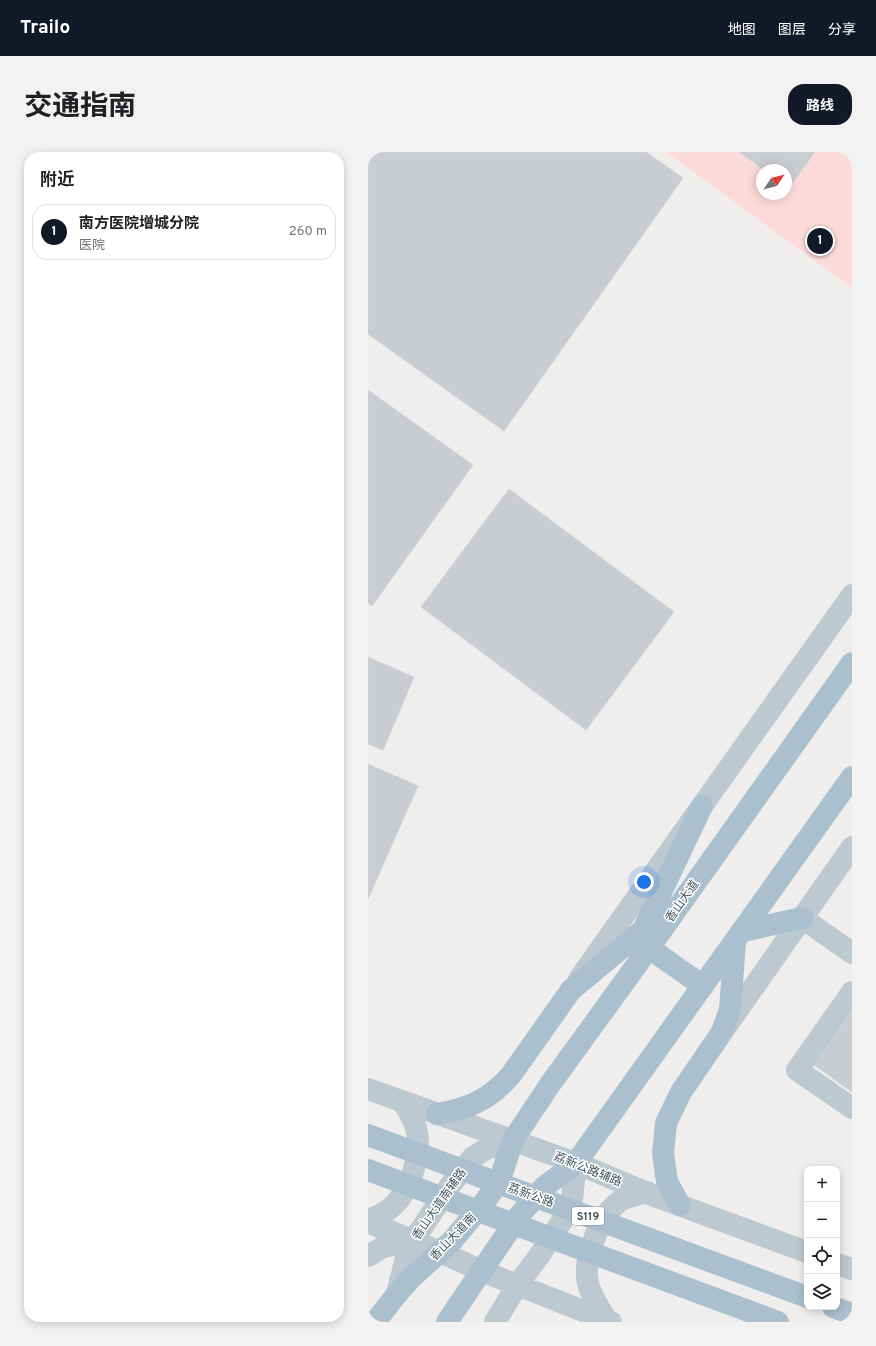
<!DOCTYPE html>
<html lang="zh">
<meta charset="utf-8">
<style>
:root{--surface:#fff;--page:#f2f2f2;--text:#202124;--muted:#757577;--line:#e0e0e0;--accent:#111827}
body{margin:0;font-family:Overpass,"Noto Sans SC",sans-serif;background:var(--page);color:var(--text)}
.controls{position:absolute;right:12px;bottom:12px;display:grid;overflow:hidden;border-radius:8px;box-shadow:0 2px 10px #0003}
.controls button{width:36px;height:36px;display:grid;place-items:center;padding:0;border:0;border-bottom:1px solid var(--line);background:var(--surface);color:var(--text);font:20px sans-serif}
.compass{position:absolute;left:388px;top:12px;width:36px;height:36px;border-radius:50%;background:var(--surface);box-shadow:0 2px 10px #0003;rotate:55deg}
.you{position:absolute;left:276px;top:730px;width:14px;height:14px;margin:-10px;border:3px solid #fff;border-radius:50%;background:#1a73e8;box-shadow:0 0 0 6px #1a73e833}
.badge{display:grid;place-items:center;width:26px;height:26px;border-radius:50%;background:var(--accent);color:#fff;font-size:13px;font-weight:700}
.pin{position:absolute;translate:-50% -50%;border:2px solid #fff;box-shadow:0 1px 4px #0006}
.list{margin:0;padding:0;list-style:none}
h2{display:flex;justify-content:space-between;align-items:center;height:52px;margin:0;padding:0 16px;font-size:17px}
h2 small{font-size:13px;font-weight:400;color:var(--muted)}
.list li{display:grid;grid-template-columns:26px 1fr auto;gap:12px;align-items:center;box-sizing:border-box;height:56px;margin:0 8px 8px;padding:0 8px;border:1px solid var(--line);border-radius:16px}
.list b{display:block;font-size:15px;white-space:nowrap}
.list p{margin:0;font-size:13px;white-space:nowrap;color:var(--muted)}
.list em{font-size:13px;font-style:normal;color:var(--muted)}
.icon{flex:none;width:22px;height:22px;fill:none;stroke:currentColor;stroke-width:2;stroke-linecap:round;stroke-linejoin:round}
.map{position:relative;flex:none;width:484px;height:1170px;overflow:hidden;border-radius:16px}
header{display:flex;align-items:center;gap:24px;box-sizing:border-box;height:56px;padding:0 20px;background:var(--accent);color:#fff}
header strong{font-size:19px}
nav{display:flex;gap:22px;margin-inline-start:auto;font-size:14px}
.intro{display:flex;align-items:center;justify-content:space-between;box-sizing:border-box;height:96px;padding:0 24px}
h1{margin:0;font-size:28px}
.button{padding:10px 18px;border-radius:16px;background:var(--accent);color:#fff;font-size:14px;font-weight:700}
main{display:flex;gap:24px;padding:0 24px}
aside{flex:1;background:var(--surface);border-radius:16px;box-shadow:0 2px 10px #0003}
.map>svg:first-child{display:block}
</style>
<header>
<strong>Trailo</strong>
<nav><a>地图</a><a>图层</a><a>分享</a></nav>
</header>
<div class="intro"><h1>交通指南</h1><a class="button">路线</a></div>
<main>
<aside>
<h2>附近<small></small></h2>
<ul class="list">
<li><span class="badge">1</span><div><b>南方医院增城分院</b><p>医院</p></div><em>260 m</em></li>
</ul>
</aside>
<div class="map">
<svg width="484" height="1170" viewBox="0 0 484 1170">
<rect width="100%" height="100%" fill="#f0eded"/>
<!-- medical -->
<path fill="#fddada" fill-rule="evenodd" d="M298,0H484V136ZM394,18H418V42H394Z"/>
<!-- building -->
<path fill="#c9cdd2" stroke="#d0d4d9" d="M0,0H278L315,26L136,279L0,182Z
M371,0H447L421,36L418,34V18H396Z
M0,238L105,313L4,454L0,451Z
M141,337L306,460L218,578L53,455Z
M0,505L46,525L15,598L0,592Z
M0,612L50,634L0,747Z
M484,860V940L446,913Z"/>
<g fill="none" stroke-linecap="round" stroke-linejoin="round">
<!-- minor -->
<path stroke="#bcc9d1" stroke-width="22" d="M434,766L484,801
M211,827L484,443
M484,840L429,918L484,956
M357,876L484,695
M0,937L208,1011L289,1045L439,1100
M0,1068C12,1064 24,1057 32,1046C45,1029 54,997 48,976C45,966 40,958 34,949
M0,1070L72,1100L114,1119L243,1170
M0,1104L15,1095L45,1089
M469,1112L484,1117
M29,1142L39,1102L45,1089L81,1035L104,1006L118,997L145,988
M239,1168C231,1156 221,1141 219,1126C217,1102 232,1063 252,1049C260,1044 269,1043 279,1040
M127,1170L150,1132L171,1104L198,1063L204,1047L208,1011"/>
<!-- major -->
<path stroke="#aac0cf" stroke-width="22" d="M278,772L334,654
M375,779L434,766
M281,796L335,834
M69,962C101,957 122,947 143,923L203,838L298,759
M0,983L439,1145
M0,1018L410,1170
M312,1053L299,1030L295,1001L298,971L313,940L354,880L362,857L367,790
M465,1155L484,1162
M7,1170L29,1142L43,1126L84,1089L115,1052L123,1041L134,1021L145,988L183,931L281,796L484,511
M79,1170L150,1065L176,1035L208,1011L484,625"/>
</g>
<g text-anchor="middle" stroke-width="3" stroke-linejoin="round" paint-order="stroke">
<!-- shield labels -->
<rect fill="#fff" stroke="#7c878d" stroke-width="1" x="204" y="1055" width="32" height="18" rx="3"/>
<g font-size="11" font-weight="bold" fill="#44535c">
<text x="220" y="1068">S119</text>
</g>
<!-- street labels -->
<g font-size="12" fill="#44535c" stroke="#fff">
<text transform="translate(314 749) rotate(-55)" y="4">香山大道</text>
<text transform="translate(220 1017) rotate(22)" y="4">荔新公路辅路</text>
<text transform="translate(163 1043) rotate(20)" y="4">荔新公路</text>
<text transform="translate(71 1052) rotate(-55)" y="4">香山大道南辅路</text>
<text transform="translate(85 1085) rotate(-46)" y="4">香山大道南</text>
</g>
</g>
</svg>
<div class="controls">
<button>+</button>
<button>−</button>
<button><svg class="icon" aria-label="locate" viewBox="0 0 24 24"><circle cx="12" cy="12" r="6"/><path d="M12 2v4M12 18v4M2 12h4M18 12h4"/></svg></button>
<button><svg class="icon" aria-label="layers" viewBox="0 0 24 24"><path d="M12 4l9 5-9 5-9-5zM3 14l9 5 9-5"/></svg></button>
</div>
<svg class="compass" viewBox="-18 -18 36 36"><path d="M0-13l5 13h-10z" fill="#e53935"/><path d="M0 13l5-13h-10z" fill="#757577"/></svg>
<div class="you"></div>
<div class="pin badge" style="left:452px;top:89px">1</div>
</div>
</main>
